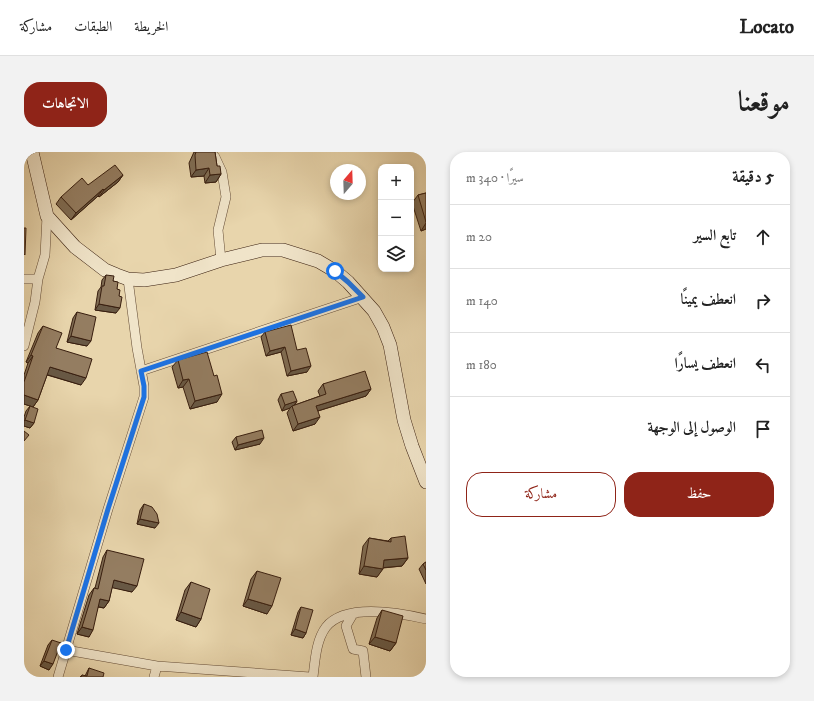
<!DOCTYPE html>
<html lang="ar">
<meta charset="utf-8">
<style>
:root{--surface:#fff;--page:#f2f2f2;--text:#222;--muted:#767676;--line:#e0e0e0;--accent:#8f2418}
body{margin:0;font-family:"IM FELL DW Pica",Amiri,serif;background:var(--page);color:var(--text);direction:rtl}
.controls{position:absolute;right:12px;top:12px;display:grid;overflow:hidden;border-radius:8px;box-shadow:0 2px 6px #0003}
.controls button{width:36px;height:36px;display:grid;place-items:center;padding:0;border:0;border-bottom:1px solid var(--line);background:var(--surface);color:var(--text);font:20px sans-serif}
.compass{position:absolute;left:306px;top:12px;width:36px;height:36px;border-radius:50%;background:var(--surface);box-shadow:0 2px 6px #0003;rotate:19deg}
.stop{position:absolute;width:12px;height:12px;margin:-9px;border:3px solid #1a73e8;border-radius:50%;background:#fff}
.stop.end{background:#1a73e8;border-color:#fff;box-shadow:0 1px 4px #0008}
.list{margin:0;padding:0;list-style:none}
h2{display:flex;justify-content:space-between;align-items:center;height:52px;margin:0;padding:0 16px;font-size:17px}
h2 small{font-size:13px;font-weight:400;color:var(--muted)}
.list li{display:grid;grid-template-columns:26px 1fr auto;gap:12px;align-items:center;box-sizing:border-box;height:64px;padding:0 16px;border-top:1px solid var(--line)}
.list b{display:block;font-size:15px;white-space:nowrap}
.list em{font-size:13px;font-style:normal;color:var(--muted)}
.actions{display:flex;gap:8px;padding:12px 16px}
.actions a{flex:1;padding:9px 0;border:1px solid var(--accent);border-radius:16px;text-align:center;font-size:14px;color:var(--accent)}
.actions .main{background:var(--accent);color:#fff}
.icon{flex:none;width:22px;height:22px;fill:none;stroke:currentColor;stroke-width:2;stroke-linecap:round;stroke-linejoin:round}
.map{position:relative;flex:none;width:402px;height:525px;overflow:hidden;direction:ltr;border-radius:16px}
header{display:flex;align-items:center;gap:24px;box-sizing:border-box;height:56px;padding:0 20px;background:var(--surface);border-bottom:1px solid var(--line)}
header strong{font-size:19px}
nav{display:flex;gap:22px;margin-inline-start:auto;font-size:14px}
.intro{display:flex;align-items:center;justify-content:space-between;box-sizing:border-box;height:96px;padding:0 24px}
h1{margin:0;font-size:28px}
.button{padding:10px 18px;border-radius:16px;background:var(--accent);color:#fff;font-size:14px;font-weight:700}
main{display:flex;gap:24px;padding:0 24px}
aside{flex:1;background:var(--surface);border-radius:16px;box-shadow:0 2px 6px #0003}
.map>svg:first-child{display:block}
</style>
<header>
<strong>Locato</strong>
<nav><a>الخريطة</a><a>الطبقات</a><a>مشاركة</a></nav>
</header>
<div class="intro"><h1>موقعنا</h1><a class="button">الاتجاهات</a></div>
<main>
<aside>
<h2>5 دقيقة<small>سيرًا · 340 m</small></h2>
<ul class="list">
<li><svg class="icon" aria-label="ahead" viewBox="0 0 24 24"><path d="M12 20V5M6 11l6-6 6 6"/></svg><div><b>تابع السير</b></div><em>20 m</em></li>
<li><svg class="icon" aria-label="right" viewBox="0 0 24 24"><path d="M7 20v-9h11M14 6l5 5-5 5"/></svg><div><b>انعطف يمينًا</b></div><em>140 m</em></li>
<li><svg class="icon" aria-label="left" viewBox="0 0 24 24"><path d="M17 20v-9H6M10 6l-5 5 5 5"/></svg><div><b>انعطف يسارًا</b></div><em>180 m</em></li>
<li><svg class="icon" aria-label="arrive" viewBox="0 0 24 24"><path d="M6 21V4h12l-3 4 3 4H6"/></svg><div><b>الوصول إلى الوجهة</b></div></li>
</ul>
<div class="actions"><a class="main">حفظ</a><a>مشاركة</a></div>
</aside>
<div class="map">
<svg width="402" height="525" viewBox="0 0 402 525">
<rect width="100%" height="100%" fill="#e8d5ac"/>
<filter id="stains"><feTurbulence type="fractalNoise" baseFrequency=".005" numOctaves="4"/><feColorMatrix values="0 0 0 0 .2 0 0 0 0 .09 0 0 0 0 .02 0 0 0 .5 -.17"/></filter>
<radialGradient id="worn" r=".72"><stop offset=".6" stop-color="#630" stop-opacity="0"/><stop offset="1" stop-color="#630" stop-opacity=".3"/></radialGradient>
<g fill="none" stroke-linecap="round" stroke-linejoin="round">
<defs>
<path id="street" d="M186,0L191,5L198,20L202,45L194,78L197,108
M0,127H14
M0,194L11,150L14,127L21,103L23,64
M117,219L339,145
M333,461L329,462L322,474L329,497L339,499L342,525
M42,498L133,514L286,525
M34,525L84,357L120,245V234L113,196L104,127
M130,525L133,514
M289,525C291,509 292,488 302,475C321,451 376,461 402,467"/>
<path id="secondary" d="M8,0L23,64L51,95L81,118L93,123L104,127L120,128L152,123L197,108L238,98H259L294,109L311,119L324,130L350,159L359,175L366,193L380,268L388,294L402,330"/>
</defs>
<!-- street casing -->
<use href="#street" stroke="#644c36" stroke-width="10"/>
<!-- secondary casing -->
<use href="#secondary" stroke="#381e0f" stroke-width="14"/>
<!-- street -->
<use href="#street" stroke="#f0e4c9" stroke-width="9"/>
<!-- secondary -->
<use href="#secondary" stroke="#f0e4c9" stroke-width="13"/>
</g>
<!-- wall -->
<path fill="#7f6c53" stroke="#381e0f" d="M170,0H191L193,14L197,22L192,30L181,31L180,24L167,25L165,11Z
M99,23L94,30L75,45L74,44L47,68L32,52L37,45Z
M402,41V77L397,79L388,51L394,43Z
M82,123L89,129L93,137L95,144L92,161L71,158L74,139L77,135L78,128Z
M53,160L63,194L43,190L49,166Z
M19,174L32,196L57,233L23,223L14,248L9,255L0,252V223L4,211L2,210L14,181Z
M241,180L273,198L283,220L263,224L257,200L242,204L237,185Z
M154,208L190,224L193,250L166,257L159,235L154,236L148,215Z
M299,232L347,237L342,244L294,259L291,272L269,279L263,261L266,256L258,259L254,248L257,242L273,249L271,253L296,244L294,239Z
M6,254L10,271L6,276L0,274V265L2,259Z
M212,285L236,292L211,298L208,290Z
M120,352L131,376L113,372L116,358Z
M345,386L364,389L367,386L384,406L378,414L359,416L353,425L335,422L339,394Z
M83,398L108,440L88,435L85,449L80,456L74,455L65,485L53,482L65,443L70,436H71L79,405Z
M402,410V432L395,417L399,412Z
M233,419L243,462L219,454L227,427Z
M167,430L177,467L172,475L152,468L161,438Z
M277,455L282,481L279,486L267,483L274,460Z
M358,458L372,491L366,499L345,492L353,466Z
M28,488L25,518L16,514L24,493Z
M65,516L79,525H56L58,523L61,524Z"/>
<!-- shaded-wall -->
<path fill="#685844" stroke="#381e0f" d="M185,16L180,24L167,25L172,18Z
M197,22L192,30L181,31L186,23Z
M99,23L94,30L75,45L80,38Z
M79,37L74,44L47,68L52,61Z
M402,71V77L397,79Z
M75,152L96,156L92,161L71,158Z
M47,184L67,189L63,194L43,190Z
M261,195L257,200L242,204L246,199Z
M7,203L9,204L4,211L2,210Z
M287,214L283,220L263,224L267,219Z
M26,215L62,226L57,233L21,222Z
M165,227L159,235L154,236L159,228Z
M347,237L342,244L287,261L292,254Z
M198,242L193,250L166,257L171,249Z
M0,243L14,248L9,255L0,252Z
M273,249L269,255L268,254L266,256L258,259L261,253Z
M296,265L291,272L269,279L274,272Z
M1,268L10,271L6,276L0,274V269Z
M240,286L236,292L211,298L214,293Z
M116,367L135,371L131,376L113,372Z
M384,406L378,414L355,416L360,408Z
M340,414L359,417L353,425L335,422Z
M90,428L113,434L108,440L85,435Z
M76,447L85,449L80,456L71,454Z
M224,447L248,454L243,462L219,454Z
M157,460L177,467L172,475L152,468Z
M58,475L69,478L65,485L53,482Z
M271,477L282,481L279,486L267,483Z
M351,485L372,491L366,499L345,492Z
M20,509L29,512L25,518L16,514Z"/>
<!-- building -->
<path fill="#947d61" stroke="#381e0f" d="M172,0H191L193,14H196L197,22L186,23L185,16L172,18L171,3Z
M91,13L99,23L80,38L79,37L52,61L37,45L58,26L64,33Z
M402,41V70L394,43Z
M0,76H2L1,103L0,102Z
M82,123L90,124L89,129L94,130L93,137L96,138L95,144L98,145L96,156L75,152L78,134H80Z
M53,160L72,165L67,189L47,184Z
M267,173L273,198L282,196L287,214L267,219L261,195L246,199L241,180Z
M19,174L38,181L32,196L68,207L62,226L26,215L14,248L0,243V230L9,204L7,203Z
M183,200L190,224L193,223L198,242L171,249L165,227L159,228L154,208Z
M341,219L347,237L292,254L296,265L274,272L268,254L302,242L299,232Z
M269,239L273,249L261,253L257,242Z
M6,254L14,257L10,271L1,268Z
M238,278L240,286L214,293L212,285Z
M0,279L5,283L0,289Z
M120,352L128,355L133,362L135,371L116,367Z
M381,384L384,406L360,408L359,417L340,414L345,386L367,390V386Z
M83,398L120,407L113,434L90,428L85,449L76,447L69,478L58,475L70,436L74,437Z
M402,410V418L399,412Z
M233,419L257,426L248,454L224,447Z
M167,430L186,437L177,467L157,460Z
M277,455L289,458L282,481L271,477Z
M358,458L379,464L372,491L351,485Z
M28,488L37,491L29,512L20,509Z
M65,516L80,521L79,525H57L58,523L63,524Z"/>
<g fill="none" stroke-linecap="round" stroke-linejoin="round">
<!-- route -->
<path stroke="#1a73e8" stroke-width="5" d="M42,498L84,357L120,245V234L117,219L339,145L324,130L311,119"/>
</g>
<rect width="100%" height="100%" filter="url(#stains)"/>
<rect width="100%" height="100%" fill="url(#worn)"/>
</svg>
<div class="controls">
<button>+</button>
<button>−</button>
<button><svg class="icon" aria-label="layers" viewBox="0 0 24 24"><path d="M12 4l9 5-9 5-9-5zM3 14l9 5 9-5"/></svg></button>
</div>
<svg class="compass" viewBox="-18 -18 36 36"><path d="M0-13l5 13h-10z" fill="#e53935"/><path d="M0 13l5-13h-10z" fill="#767676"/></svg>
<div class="stop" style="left:311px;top:119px"></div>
<div class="stop end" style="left:42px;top:498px"></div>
</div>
</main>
